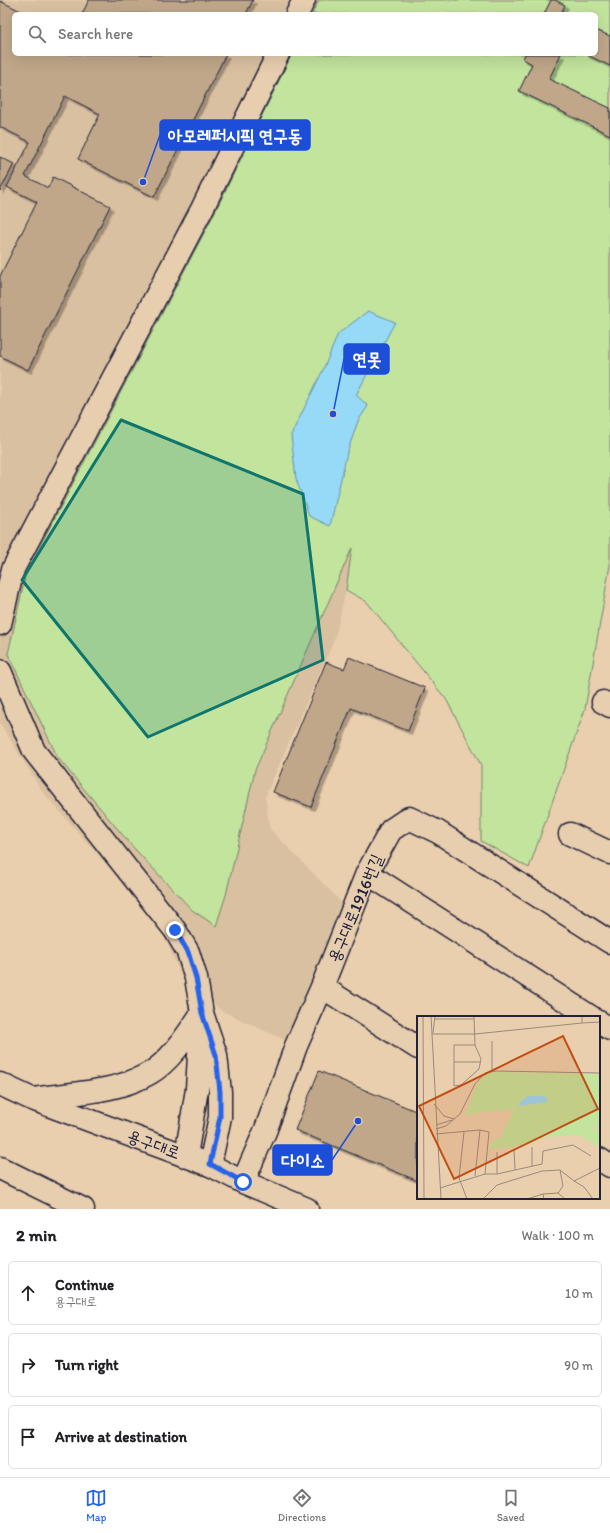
<!DOCTYPE html>
<meta charset="utf-8">
<style>
:root{--surface:#fff;--page:#f6f6f6;--text:#202124;--muted:#757577;--line:#e0e0e0;--accent:#2563eb}
body{margin:0;font-family:Itim,"Poor Story",sans-serif;background:var(--page);color:var(--text)}
.stop{position:absolute;width:12px;height:12px;margin:-9px;border:3px solid #2563eb;border-radius:50%;background:#fff}
.stop.end{background:#2563eb;border-color:#fff;box-shadow:0 1px 4px #0008}
.list{margin:0;padding:0;list-style:none}
h2{display:flex;justify-content:space-between;align-items:center;height:52px;margin:0;padding:0 16px;font-size:17px}
h2 small{font-size:13px;font-weight:400;color:var(--muted)}
.list li{display:grid;grid-template-columns:26px 1fr auto;gap:12px;align-items:center;box-sizing:border-box;height:64px;margin:0 8px 8px;padding:0 8px;border:1px solid var(--line);border-radius:6px}
.list b{display:block;font-size:15px;white-space:nowrap}
.list p{margin:0;font-size:13px;white-space:nowrap;color:var(--muted)}
.list em{font-size:13px;font-style:normal;color:var(--muted)}
.icon{flex:none;width:22px;height:22px;fill:none;stroke:currentColor;stroke-width:2;stroke-linecap:round;stroke-linejoin:round}
.map{position:relative;flex:none;width:610px;height:1209px;overflow:hidden}
.search{position:absolute;background:var(--surface);box-shadow:0 4px 16px #0002;left:12px;right:12px;top:12px;height:44px;display:flex;align-items:center;gap:10px;box-sizing:border-box;padding:0 14px;border-radius:6px;color:var(--muted);font-size:15px}
.sheet{height:268px;background:var(--surface)}
nav{display:flex;justify-content:space-around;align-items:center;box-sizing:border-box;height:56px;border-top:1px solid var(--line);background:var(--surface);font-size:11px;color:var(--muted)}
nav a{display:grid;justify-items:center;gap:2px}
nav .on{color:var(--accent)}
.map>svg:first-child{display:block}
</style>
<div class="map">
<svg width="610" height="1209" viewBox="0 0 610 1209">
<defs>
<filter id="shadow"><feDropShadow dx="3.5" dy="3.5" stdDeviation="0" flood-color="#0004"/></filter>
</defs>
<rect width="100%" height="100%" fill="#e9cfad"/>
<filter id="ink" filterUnits="userSpaceOnUse"><feTurbulence type="fractalNoise" baseFrequency=".025" numOctaves="2"/><feDisplacementMap in="SourceGraphic" scale="8" xChannelSelector="R" yChannelSelector="G"/><feConvolveMatrix kernelMatrix="1 2 1 2 8 2 1 2 1" color-interpolation-filters="sRGB"/></filter>
<g filter="url(#ink)">
<!-- built -->
<path fill="#d9c0a0" fill-rule="evenodd" d="M0,0H610V195L353,545L346,590L335,638L265,797L270,829L342,903L289,1042L222,1011L181,975L159,925L42,791L0,723ZM14,14H596V54H14Z"/>
<!-- green -->
<path fill="#c2e49d" stroke="#72836c" d="M319,0H610V565L585,709L529,868L481,841V765L446,699L367,602L346,590L352,548L255,770L226,895L216,926L192,910L131,845L58,758L8,654L26,573L214,214L292,54H596V14H312Z"/>
<!-- water -->
<path fill="#96daf8" stroke="#6890ac" d="M368,311L395,322L356,395L368,406L358,421L347,453L330,526L309,516L296,479L291,435L323,370L338,334Z"/>
<!-- building -->
<path fill="#c0a78a" stroke="#22223b" filter="url(#shadow)" d="M89,0H253L246,14H82Z
M551,0H555L565,5L561,13L563,14H544Z
M0,1L27,14H14V54H226L154,197L78,159L100,114L65,96L25,176L48,188L53,177L110,206L28,370L0,356V276L37,202L7,187L30,142L0,127Z
M596,30L610,36V66L585,54H596Z
M525,54H561L549,79L610,108V135L519,91L532,64L523,59Z
M0,157L14,164L0,191Z
M349,657L425,688L408,731L351,708L311,807L273,792L326,662L344,669Z
M319,1071L418,1112V1181L295,1130Z"/>
<g fill="none" stroke-linecap="round" stroke-linejoin="round">
<defs>
<path id="minor" d="M297,14L304,0
M0,624L13,569L202,209L278,54
M0,671L34,751L175,930L188,952L196,978L202,1013L216,1055L220,1092V1117L210,1165
M603,702L610,706
M570,834L610,853
M367,873L591,1017
M322,987L418,1048
M599,1022L610,1029
M32,1099C71,1093 116,1093 150,1073C171,1061 189,1032 202,1013
M186,1156L197,1089L201,1022
M599,1159L610,1166
M243,1182L266,1129L296,1046L322,987L367,873L391,830L409,818L438,832L610,942"/>
<path id="major" d="M0,1084L32,1099L210,1165L243,1182L307,1209"/>
<path id="highway" d="M0,1168L83,1209"/>
</defs>
<!-- minor casing -->
<use href="#minor" stroke="#22223b" stroke-width="25"/>
<!-- major casing -->
<use href="#major" stroke="#22223b" stroke-width="25"/>
<!-- highway casing -->
<use href="#highway" stroke="#22223b" stroke-width="25"/>
<!-- minor -->
<use href="#minor" stroke="#e7ceaf" stroke-width="22"/>
<!-- major -->
<use href="#major" stroke="#e7ceaf" stroke-width="22"/>
<!-- highway -->
<use href="#highway" stroke="#e7ceaf" stroke-width="22"/>
</g>
</g>
<g fill="none" stroke-linecap="round" stroke-linejoin="round" filter="url(#ink)">
<!-- route -->
<path stroke="#2563eb" stroke-width="5" d="M175,930L188,952L196,978L202,1013L216,1055L220,1092V1117L210,1164L243,1182"/>
</g>
<!-- marked area -->
<path fill="#0f766e" fill-opacity="0.2" stroke="#0f766e" stroke-width="3" stroke-linejoin="round" d="M121,420L303,494L323,660L148,737L22,580Z"/>
<g text-anchor="middle" stroke-width="3" stroke-linejoin="round" paint-order="stroke">
<!-- street labels -->
<g font-size="17" fill="#22223b" stroke="#e7ceaf">
<text transform="translate(355 908) rotate(-67)" y="6">용구대로1916번길</text>
<text transform="translate(154 1144) rotate(20)" y="6">용구대로</text>
</g>
</g>
<!-- overview -->
<g transform="translate(417 1016)">
<rect width="183" height="183" fill="#e9cfad"/>
<path d="M79,56L183,58V112H174L183,115V132L166,121L157,119L130,121L95,131L73,133L74,126L83,122L96,96L99,94L69,95L48,100L59,71L68,59Z" fill="#c2e49d"/>
<path d="M111,80H126L130,82V86L102,90V87Z" fill="#96daf8"/>
<path fill="none" stroke="#998a7f" stroke-width="1" d="M6,0L7,183M14,0L24,183M57,0L58,29H37V70L44,69L62,53L64,43L58,29M18,3H57M165,7L183,6M16,17L18,0M15,18H58L165,7V0M37,46H63M75,56V25M17,88L27,100L37,103M19,109L35,104M19,113L29,110L43,98L58,68L68,57L79,55L183,57M47,116L42,162L50,183M19,118L63,114L72,116L68,158M115,131V150M97,133L98,154M80,136V158M58,160L63,114M157,165L167,171L176,183M23,172L68,158H80L125,148L126,135L156,129L174,140M141,177L146,170L143,154M126,178L141,177L148,183M66,183L80,169L125,155L143,154L157,165L183,152M110,183L126,178L127,183"/>
<path fill="#c04e15" fill-opacity="0.15" stroke="#c04e15" stroke-width="2" d="M146,20L181,93L37,163L2,90Z"/>
<rect width="183" height="183" fill="none" stroke="#22223b" stroke-width="2"/>
</g>
<!-- callouts -->
<path fill="none" stroke="#1d4ed8" stroke-width="1.5" d="M143 182L160 135M333 414L344 359M358 1121L332 1160"/>
<g fill="#1d4ed8" stroke="#e7ceaf" stroke-width="1.5">
<circle cx="143" cy="182" r="4"/>
<circle cx="333" cy="414" r="4"/>
<circle cx="358" cy="1121" r="4"/>
</g>
<g fill="#1d4ed8" stroke="#1d4ed8" stroke-width="1.5">
<rect x="160" y="120" width="150" height="30" rx="4"/>
<rect x="344" y="344" width="45" height="30" rx="4"/>
<rect x="273" y="1145" width="59" height="30" rx="4"/>
</g>
<g font-size="18" text-anchor="middle" font-weight="bold" fill="#fff">
<text x="235" y="142">아모레퍼시픽 연구동</text>
<text x="367" y="365">연못</text>
<text x="303" y="1167">다이소</text>
</g>
</svg>
<div class="stop" style="left:243px;top:1182px"></div>
<div class="stop end" style="left:175px;top:930px"></div>
<div class="search"><svg class="icon" aria-label="search" viewBox="0 0 24 24"><circle cx="10" cy="10" r="6"/><path d="M15 15l6 6"/></svg>Search here</div>
</div>
<section class="sheet">
<h2>2 min<small>Walk · 100 m</small></h2>
<ul class="list">
<li><svg class="icon" aria-label="ahead" viewBox="0 0 24 24"><path d="M12 20V5M6 11l6-6 6 6"/></svg><div><b>Continue</b><p>용구대로</p></div><em>10 m</em></li>
<li><svg class="icon" aria-label="right" viewBox="0 0 24 24"><path d="M7 20v-9h11M14 6l5 5-5 5"/></svg><div><b>Turn right</b></div><em>90 m</em></li>
<li><svg class="icon" aria-label="arrive" viewBox="0 0 24 24"><path d="M6 21V4h12l-3 4 3 4H6"/></svg><div><b>Arrive at destination</b></div></li>
</ul>
</section>
<nav>
<a class="on"><svg class="icon" aria-label="map" viewBox="0 0 24 24"><path d="M3 6l6-2 6 2 6-2v14l-6 2-6-2-6 2zM9 4v14M15 6v14"/></svg>Map</a>
<a><svg class="icon" aria-label="directions" viewBox="0 0 24 24"><path d="M12 3l9 9-9 9-9-9zM9 14v-3h6M13 9l2 2-2 2"/></svg>Directions</a>
<a><svg class="icon" aria-label="saved" viewBox="0 0 24 24"><path d="M7 4h10v16l-5-4-5 4z"/></svg>Saved</a>
</nav>
